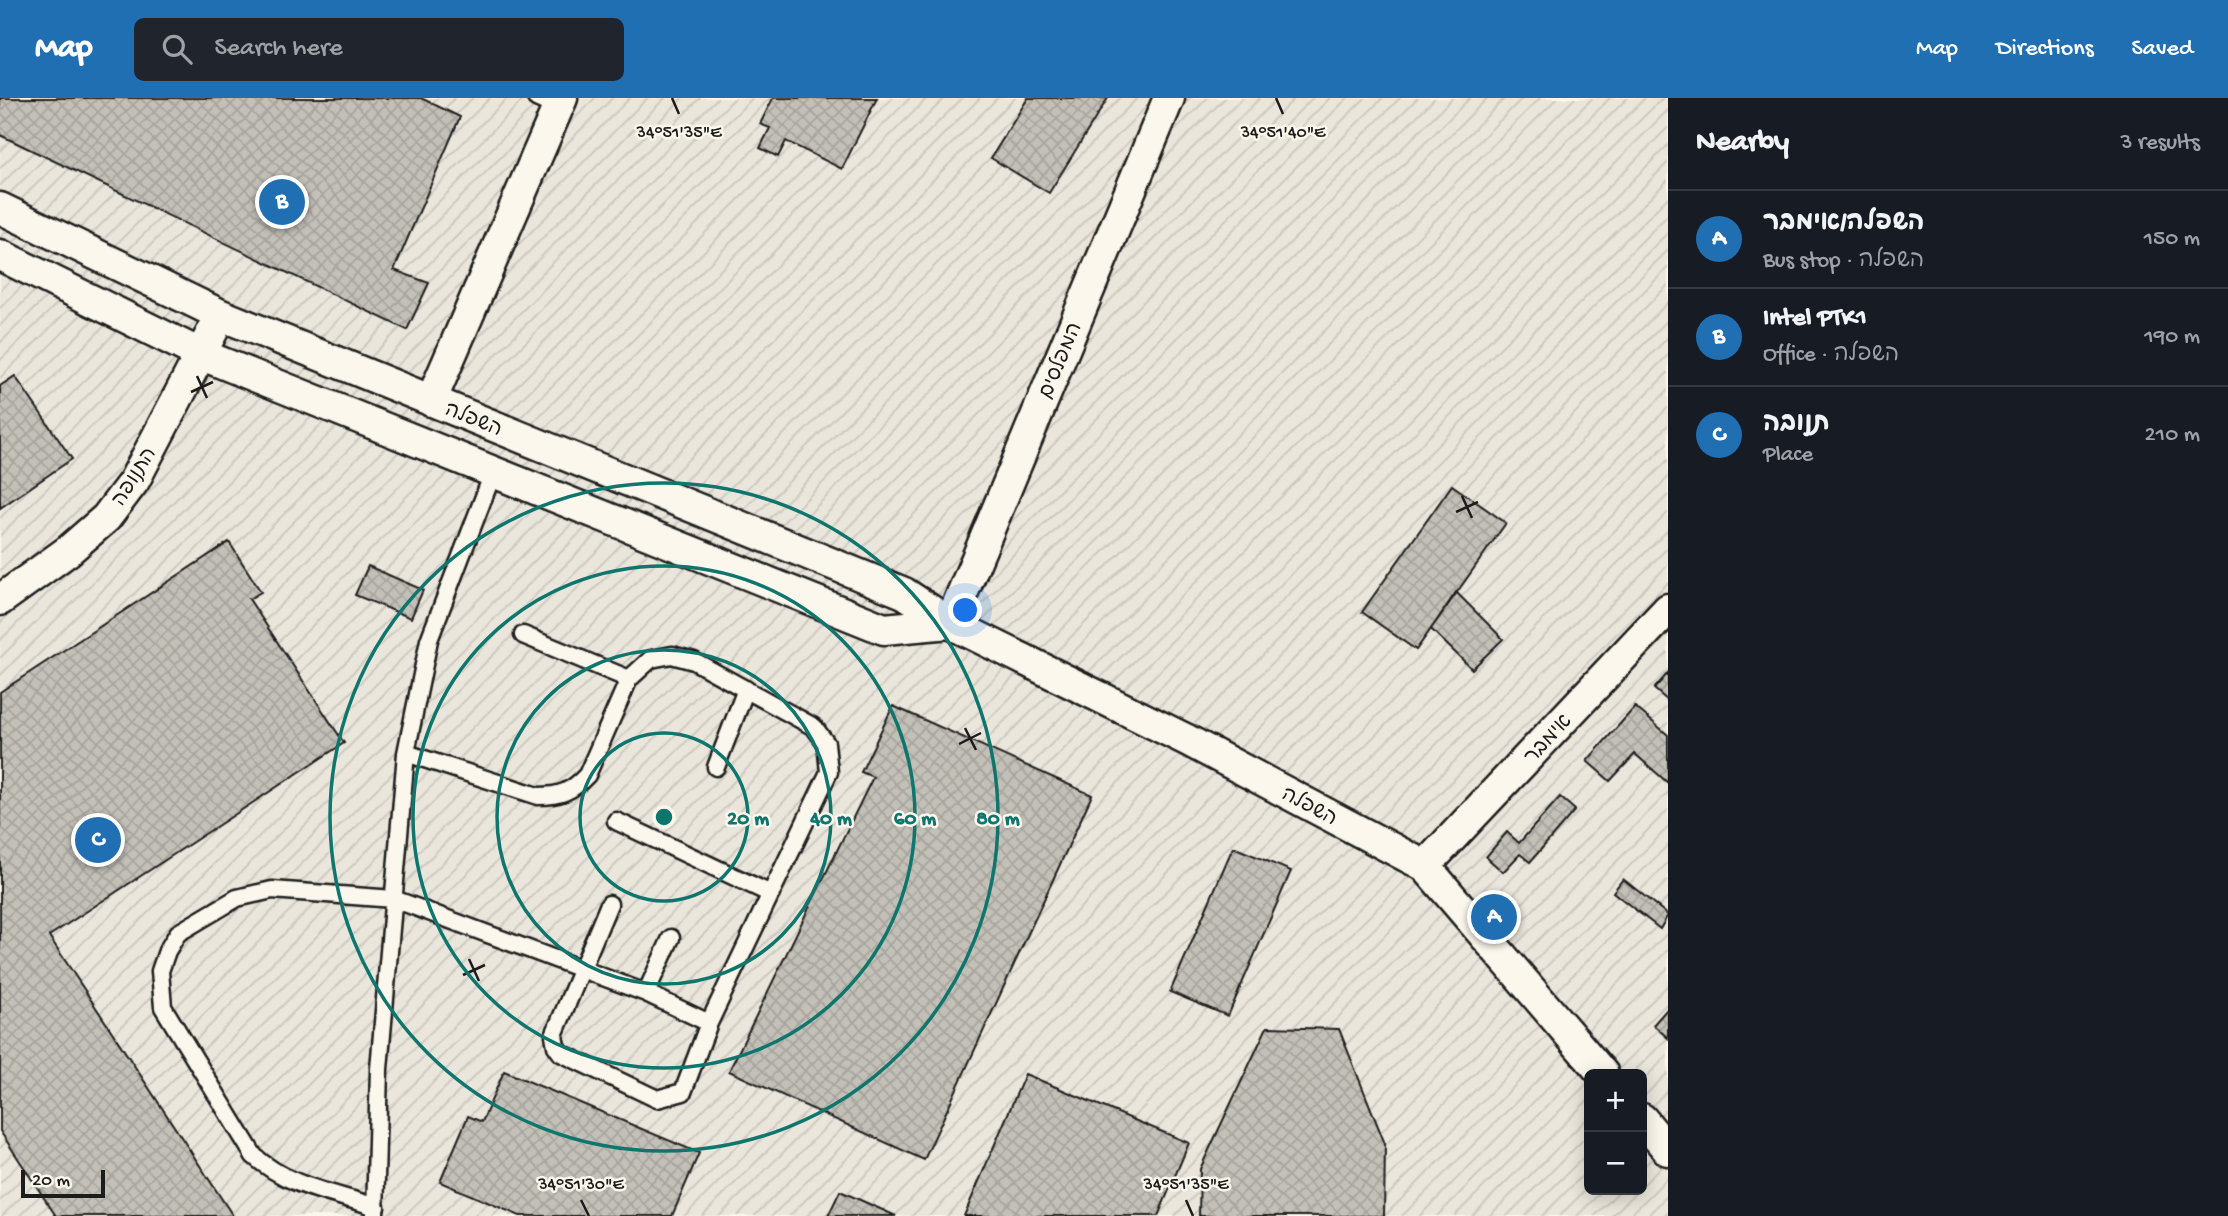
<!DOCTYPE html>
<meta charset="utf-8">
<style>
:root{--surface:#171b24;--page:#20242c;--text:#f1f3f6;--muted:#9ea1a6;--line:#363941;--accent:#1f6fb2}
body{margin:0;font-family:"Gochi Hand","Playpen Sans Hebrew",sans-serif;background:var(--page);color:var(--text)}
.controls{position:absolute;right:21px;bottom:21px;display:grid;overflow:hidden;border-radius:10px;box-shadow:0 4px 18px #0003}
.controls button{width:63px;height:63px;display:grid;place-items:center;padding:0;border:0;border-bottom:2px solid var(--line);background:var(--surface);color:var(--text);font:35px sans-serif}
.scale{position:absolute;left:21px;bottom:18px;width:84px;box-sizing:border-box;padding-left:7px;border:4px solid #1c1c1c;border-top:0;font-size:19px;line-height:24px;white-space:nowrap;color:#1c1c1c;-webkit-text-stroke:5px #fbf7ec;paint-order:stroke}
.you{position:absolute;left:966px;top:513px;width:24px;height:24px;margin:-18px;border:5px solid #fff;border-radius:50%;background:#1a73e8;box-shadow:0 0 0 10px #1a73e833}
.badge{display:grid;place-items:center;width:46px;height:46px;border-radius:50%;background:var(--accent);color:#fff;font-size:23px;font-weight:700}
.pin{position:absolute;translate:-50% -50%;border:4px solid #fff;box-shadow:0 2px 7px #0006}
.list{margin:0;padding:0;list-style:none}
h2{display:flex;justify-content:space-between;align-items:center;height:91px;margin:0;padding:0 28px;font-size:30px}
h2 small{font-size:23px;font-weight:400;color:var(--muted)}
.list li{display:grid;grid-template-columns:46px 1fr auto;gap:21px;align-items:center;box-sizing:border-box;height:98px;padding:0 28px;border-top:2px solid var(--line)}
.list b{display:block;font-size:26px;white-space:nowrap}
.list p{margin:0;font-size:23px;white-space:nowrap;color:var(--muted)}
.list em{font-size:23px;font-style:normal;color:var(--muted)}
.icon{flex:none;width:38px;height:38px;fill:none;stroke:currentColor;stroke-width:2;stroke-linecap:round;stroke-linejoin:round}
.map{position:relative;flex:none;width:1668px;height:1118px;overflow:hidden}
header{display:flex;align-items:center;gap:42px;box-sizing:border-box;height:98px;padding:0 35px;background:var(--accent);color:#fff}
header strong{font-size:33px}
nav{display:flex;gap:38px;margin-inline-start:auto;font-size:24px}
.search{width:490px;height:63px;background:var(--page);display:flex;align-items:center;gap:18px;box-sizing:border-box;padding:0 24px;border-radius:10px;color:var(--muted);font-size:26px}
main{display:flex}
aside{flex:1;background:var(--surface)}
.map>svg:first-child{display:block}
</style>
<header>
<strong>Map</strong>
<div class="search"><svg class="icon" aria-label="search" viewBox="0 0 24 24"><circle cx="10" cy="10" r="6"/><path d="M15 15l6 6"/></svg>Search here</div>
<nav><a>Map</a><a>Directions</a><a>Saved</a></nav>
</header>
<main>
<div class="map">
<svg width="1668" height="1118" viewBox="0 0 1668 1118">
<defs>
<pattern id="industrial-furrows" width="10" height="10" patternUnits="userSpaceOnUse" patternTransform="scale(1.75)"><rect width="10" height="10" fill="#eae6dc"/><path d="M-1 1l2-2M0 10L10 0M9 11l2-2" fill="none" stroke="#c8c5bc"/></pattern>
<pattern id="building-cross-hatch" width="8" height="8" patternUnits="userSpaceOnUse" patternTransform="scale(1.75)"><rect width="8" height="8" fill="#c3c0b8"/><path d="M0 0l8 8M0 8l8-8" fill="none" stroke="#a7a49e"/></pattern>
</defs>
<rect width="100%" height="100%" fill="#fbf7ec"/>
<filter id="ink" filterUnits="userSpaceOnUse"><feTurbulence type="fractalNoise" baseFrequency=".0143" numOctaves="2"/><feDisplacementMap in="SourceGraphic" scale="14" xChannelSelector="R" yChannelSelector="G"/><feConvolveMatrix kernelMatrix="1 2 1 2 8 2 1 2 1" color-interpolation-filters="sRGB"/></filter>
<g filter="url(#ink)">
<!-- industrial -->
<path fill="url(#industrial-furrows)" fill-rule="evenodd" d="M0,0H1668V1118H0ZM1589,976H1642V1092H1589Z"/>
<!-- building -->
<path fill="url(#building-cross-hatch)" stroke="#1c1c1c" stroke-width="2" d="M0,0H421L460,19L394,172L429,185L407,232L0,37Z
M773,0H877L842,71L786,43L778,59L760,50L770,30L760,26Z
M1028,0H1108L1049,95L991,60Z
M15,278L72,361L0,410V288Z
M1452,387L1506,425L1416,552L1362,514Z
M229,444L261,494L249,501L344,645L49,838L233,1118H56L0,1033V594Z
M368,468L423,492L411,520L355,497Z
M1456,494L1503,541L1472,571L1431,531Z
M1668,575V603L1654,591Z
M893,608L1092,697L924,1062L729,973L873,679L861,674Z
M1635,609L1668,637V685L1635,656L1610,683L1587,663Z
M1560,699L1575,712L1530,764L1520,756L1503,774L1486,759L1507,734L1519,745Z
M1233,749L1291,773L1228,918L1170,894Z
M1623,781L1668,817L1660,831L1613,794Z
M1668,910V940L1653,927Z
M1267,929L1339,931L1385,1046L1384,1118H1199L1200,1071Z
M504,973L699,1055L672,1118H520L440,1084L468,1018L482,1024Z
M1025,976L1189,1045L1158,1118H964Z
M840,1093L896,1118H828Z"/>
<g fill="none" stroke-linecap="round" stroke-linejoin="round">
<defs>
<path id="lane" d="M536,0L558,10
M523,537L629,581
M406,655L538,698C560,698 571,694 587,677L629,581L651,561L672,557L694,563L814,629L826,645L829,674L709,925
M716,669L746,591
M616,723L771,796
M646,895L671,840
M376,1109C332,1094 290,1090 254,1058L163,909L160,873L167,853L178,835L237,800L272,792L394,801L646,895L709,925L683,994L657,1001L561,955L556,948L554,937L609,806
M375,1116L379,971L406,655L429,542L493,375"/>
<path id="street" d="M0,110L221,217L904,495L950,525L1187,642L1425,768L1603,976
M0,157L200,256L884,531L950,525
M431,303L562,0
M0,502L68,453L106,420L134,383L221,217
M950,525L1169,0
M1425,768L1668,511
M1642,1021L1668,1052"/>
</defs>
<!-- lane casing -->
<use href="#lane" stroke="#1c1c1c" stroke-width="21"/>
<!-- street casing -->
<use href="#street" stroke="#1c1c1c" stroke-width="35"/>
<!-- lane -->
<use href="#lane" stroke="#fbf7ec" stroke-width="16"/>
<!-- street -->
<use href="#street" stroke="#fbf7ec" stroke-width="30"/>
</g>
</g>
<!-- ticks -->
<path fill="none" stroke="#1c1c1c" stroke-width="2.5" d="M672,0L679,16M1276,0L1283,16M197,278L207,300M191,294L213,284M1462,398L1472,420M1456,414L1478,404M965,630L976,652M959,646L981,635M469,861L479,883M463,877L485,867M581,1102L589,1118M1186,1102L1193,1118"/>
<!-- distance rings -->
<g fill="none" stroke="#0f766e" stroke-width="3.5">
<circle cx="664" cy="719" r="84"/>
<circle cx="664" cy="719" r="167"/>
<circle cx="664" cy="719" r="251"/>
<circle cx="664" cy="719" r="334"/>
</g>
<g text-anchor="middle" stroke-width="5" stroke-linejoin="round" paint-order="stroke">
<!-- street labels -->
<g font-size="21" fill="#1c1c1c" stroke="#fbf7ec">
<text transform="translate(1059 262) rotate(-67)" y="7">המפלסים</text>
<text transform="translate(474 320) rotate(22)" y="7">השפלה</text>
<text transform="translate(133 378) rotate(-58)" y="7">התנופה</text>
<text transform="translate(1547 640) rotate(-47)" y="7">אימבר</text>
<text transform="translate(1310 707) rotate(28)" y="7">השפלה</text>
</g>
</g>
<g font-size="18" text-anchor="middle" fill="#1c1c1c" stroke="#fbf7ec" stroke-width="5" stroke-linejoin="round" paint-order="stroke">
<text x="679" y="39">34°51'35"E</text>
<text x="1283" y="39">34°51'40"E</text>
<text x="581" y="1091">34°51'30"E</text>
<text x="1186" y="1091">34°51'35"E</text>
</g>
<circle cx="664" cy="719" r="10" fill="#0f766e" stroke="#fbf7ec" stroke-width="3.5"/>
<g font-size="21" text-anchor="middle" font-weight="bold" fill="#0f766e" stroke="#fbf7ec" stroke-width="5" stroke-linejoin="round" paint-order="stroke">
<text x="748" y="726">20 m</text>
<text x="831" y="726">40 m</text>
<text x="915" y="726">60 m</text>
<text x="998" y="726">80 m</text>
</g>
</svg>
<div class="controls">
<button>+</button>
<button>−</button>
</div>
<div class="scale">20 m</div>
<div class="you"></div>
<div class="pin badge" style="left:1494px;top:819px">A</div>
<div class="pin badge" style="left:282px;top:104px">B</div>
<div class="pin badge" style="left:98px;top:742px">C</div>
</div>
<aside>
<h2>Nearby<small>3 results</small></h2>
<ul class="list">
<li><span class="badge">A</span><div><b>השפלה/אימבר</b><p>Bus stop · השפלה</p></div><em>150 m</em></li>
<li><span class="badge">B</span><div><b>Intel PTK1</b><p>Office · השפלה</p></div><em>190 m</em></li>
<li><span class="badge">C</span><div><b>תנובה</b><p>Place</p></div><em>210 m</em></li>
</ul>
</aside>
</main>
